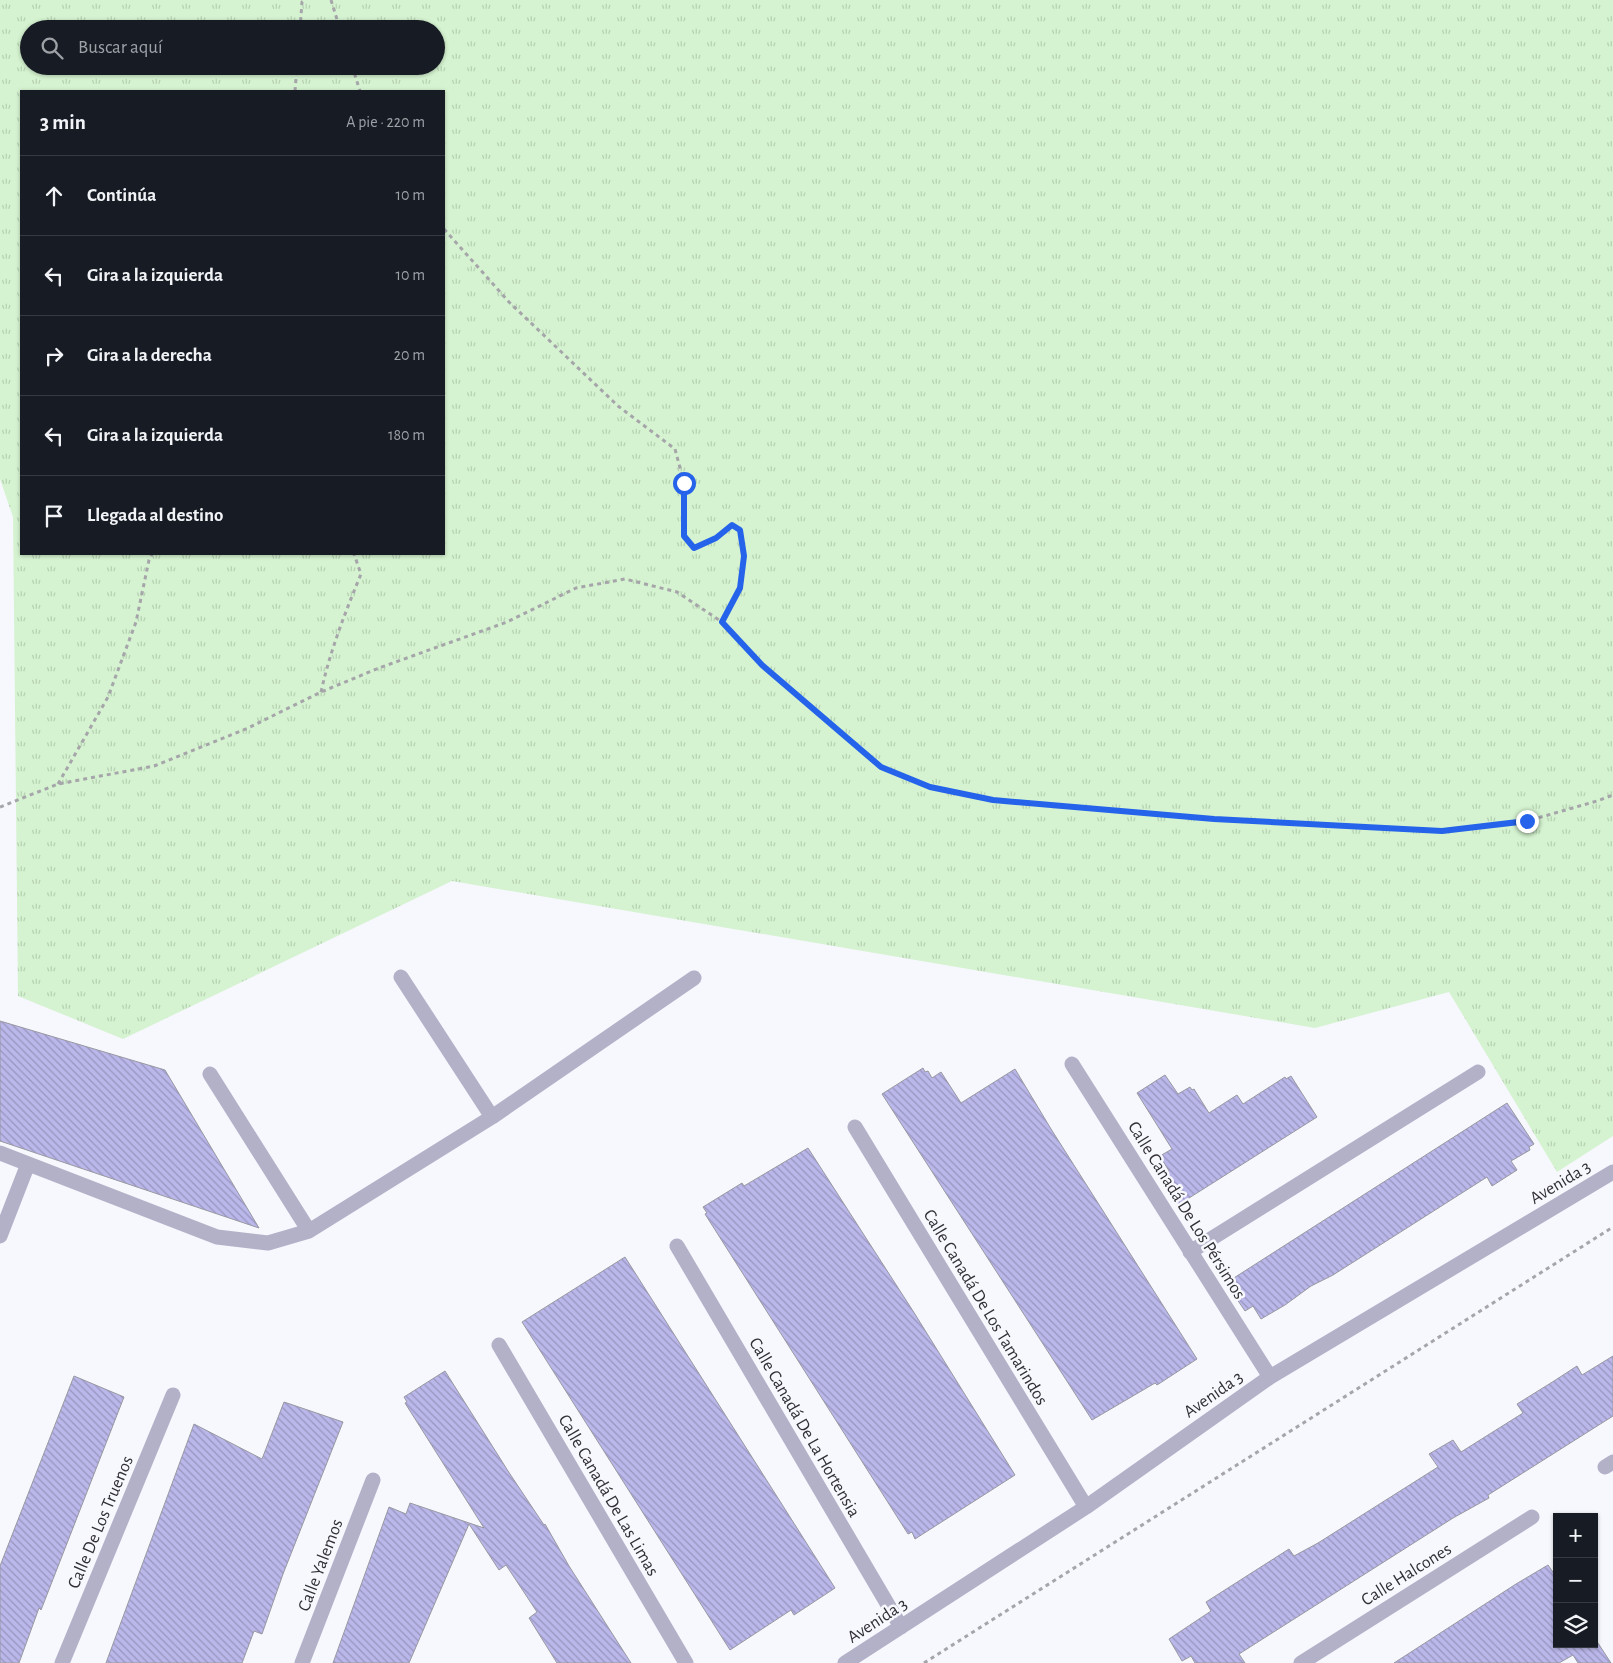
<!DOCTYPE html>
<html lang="es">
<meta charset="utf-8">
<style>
:root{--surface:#171b24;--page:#20242c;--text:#f1f3f6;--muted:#9ea1a6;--line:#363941}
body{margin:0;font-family:"Alegreya Sans",sans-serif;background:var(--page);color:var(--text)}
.controls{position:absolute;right:15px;bottom:15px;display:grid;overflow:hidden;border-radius:0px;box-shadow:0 1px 4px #0004}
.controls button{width:45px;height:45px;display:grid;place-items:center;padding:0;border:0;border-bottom:1px solid var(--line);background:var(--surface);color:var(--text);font:25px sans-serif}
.stop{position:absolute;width:15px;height:15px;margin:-11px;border:4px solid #2563eb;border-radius:50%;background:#fff}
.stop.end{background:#2563eb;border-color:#fff;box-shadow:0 1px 5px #0008}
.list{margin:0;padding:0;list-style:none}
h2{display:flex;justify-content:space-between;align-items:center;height:65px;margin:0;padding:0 20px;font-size:21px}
h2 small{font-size:16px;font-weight:400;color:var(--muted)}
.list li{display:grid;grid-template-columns:32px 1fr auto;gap:15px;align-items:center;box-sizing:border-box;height:80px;padding:0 20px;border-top:1px solid var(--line)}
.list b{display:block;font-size:19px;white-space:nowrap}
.list em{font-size:16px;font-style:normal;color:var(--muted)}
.icon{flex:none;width:28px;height:28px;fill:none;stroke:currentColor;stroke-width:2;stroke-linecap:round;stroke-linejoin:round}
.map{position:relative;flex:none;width:1613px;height:1663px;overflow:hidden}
.search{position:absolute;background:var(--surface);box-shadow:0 1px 4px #0004;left:20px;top:20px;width:425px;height:55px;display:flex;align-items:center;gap:12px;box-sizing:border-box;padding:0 18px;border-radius:28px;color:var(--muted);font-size:19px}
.panel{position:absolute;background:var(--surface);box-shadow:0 1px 4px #0004;left:20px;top:90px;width:425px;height:465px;border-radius:0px}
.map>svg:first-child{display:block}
</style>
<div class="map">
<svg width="1613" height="1663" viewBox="0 0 1613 1663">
<defs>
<pattern id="grass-tufts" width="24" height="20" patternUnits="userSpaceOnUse" patternTransform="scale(1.25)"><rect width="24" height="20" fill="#d5f3d0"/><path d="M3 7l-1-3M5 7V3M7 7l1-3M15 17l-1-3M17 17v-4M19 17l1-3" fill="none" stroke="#b7d1b3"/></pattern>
<pattern id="building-back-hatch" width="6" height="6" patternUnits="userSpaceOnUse" patternTransform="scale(1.25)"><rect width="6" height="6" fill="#bab7ea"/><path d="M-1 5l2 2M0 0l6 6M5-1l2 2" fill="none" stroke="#9895be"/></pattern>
</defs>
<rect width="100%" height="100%" fill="#f7f7fe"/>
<!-- grass -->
<path fill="url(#grass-tufts)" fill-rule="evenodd" d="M0,0H1613V1136L1557,1172L1449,992L1315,1028L452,881L123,1039L18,996L13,517L0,479ZM29,29H436V66H29ZM21,91H444V554H21Z"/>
<!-- building -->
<path fill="url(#building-back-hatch)" stroke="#9898a0" d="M0,1021L165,1070L259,1228L0,1141Z
M923,1068L925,1072L928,1071L932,1078L941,1072L961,1103L1015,1069L1051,1129L1197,1359L1157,1385L1155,1383L1092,1420L882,1094Z
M1165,1075L1178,1094L1190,1087L1192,1090L1194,1089L1209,1113L1237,1095L1243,1104L1285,1077L1286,1079L1291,1076L1317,1117L1178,1205L1161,1176L1169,1171L1160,1156L1172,1149L1137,1093Z
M1507,1103L1534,1144L1529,1147L1530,1150L1511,1161L1517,1170L1492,1186L1487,1177L1333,1275L1311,1286L1285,1305L1261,1319L1253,1306L1245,1311L1226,1283Z
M808,1148L913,1311L1015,1475L915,1539L912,1532L908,1534L705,1214L707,1213L703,1207L742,1183L744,1186Z
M625,1257L835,1588L794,1615L791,1610L730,1650L522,1322Z
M1613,1356V1416L1488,1495L1489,1498L1453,1518L1239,1654L1245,1663H1195L1191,1656L1182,1661L1169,1639L1211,1611L1206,1602L1289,1549L1294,1556L1318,1543L1438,1467L1429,1454L1453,1440L1461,1452L1523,1413L1517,1404L1554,1381L1577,1366L1582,1375Z
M445,1371L508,1471L544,1525L545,1524L569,1566L631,1663H557L529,1618L537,1612L506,1565L499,1570L469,1524L409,1663H333L389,1507L406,1514L410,1503L484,1528L405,1403L407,1402L404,1397Z
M74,1376L124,1397L41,1610L39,1608L19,1663H0V1566Z
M284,1402L343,1422L283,1574L262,1634L254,1631L242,1663H106L194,1424L262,1459Z
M1548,1565L1557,1578V1644H1594V1637L1611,1663H1578L1573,1655L1559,1663H1394L1516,1584Z"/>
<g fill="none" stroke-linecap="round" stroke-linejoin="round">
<!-- path -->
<path stroke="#a5a5aa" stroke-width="3" stroke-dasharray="4 4" stroke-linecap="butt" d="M331,0L340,29
M300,29L302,2L305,0
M352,66L360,91
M295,91L297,66
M444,229L509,302L618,406L675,449L684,483L685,536L694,548L716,538L733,525L741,530L744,556L741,589L722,622L762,665L881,767L930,787L993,800L1214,819L1442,831L1527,821L1597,801L1613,795
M321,692C330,651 345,613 361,574L354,554
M58,784L108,697L136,622L149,560L152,554
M0,807L58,784L154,766L248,728L321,692L379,668L507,622L576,588L625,579L677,592L722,622
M924,1663L1613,1227"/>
<!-- minor -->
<path stroke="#b2b1c8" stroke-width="15" d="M401,977L492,1117
M1072,1064L1270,1377
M210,1074L309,1231
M855,1127L1086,1507
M0,1153L217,1237L268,1243L309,1231L492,1117L694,978
M0,1236L28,1164
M677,1246L901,1627
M1190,1252L1478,1072
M499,1345L686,1663
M1605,1467L1613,1462
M62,1663L173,1395
M302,1663L373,1480
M845,1663L1086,1507L1270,1377L1613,1172
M1301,1663L1532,1517"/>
</g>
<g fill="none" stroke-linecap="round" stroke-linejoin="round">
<!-- route -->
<path stroke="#2563eb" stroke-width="6" d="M684,483V536L694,548L716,538L732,525L740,530L744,556L740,588L722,622L762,665L881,767L930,787L993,800L1214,819L1442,831L1527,821"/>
</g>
<g text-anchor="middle" stroke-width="5" stroke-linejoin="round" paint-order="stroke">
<!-- street labels -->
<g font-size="18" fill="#313135" stroke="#f7f7fe">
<text transform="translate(1560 1182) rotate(-31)" y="6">Avenida 3</text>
<text transform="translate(1187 1210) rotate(58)" y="6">Calle Canadá De Los Pérsimos</text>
<text transform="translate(986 1307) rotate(59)" y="6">Calle Canadá De Los Tamarindos</text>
<text transform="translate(1213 1394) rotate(-35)" y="6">Avenida 3</text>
<text transform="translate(805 1427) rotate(60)" y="6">Calle Canadá De La Hortensia</text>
<text transform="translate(609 1495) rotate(60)" y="6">Calle Canadá De Las Limas</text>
<text transform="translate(100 1522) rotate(-67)" y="6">Calle De Los Truenos</text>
<text transform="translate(320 1565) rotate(-69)" y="6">Calle Yalemos</text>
<text transform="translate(1406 1574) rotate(-32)" y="6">Calle Halcones</text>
<text transform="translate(877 1620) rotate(-33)" y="6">Avenida 3</text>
</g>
</g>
</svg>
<div class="controls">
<button>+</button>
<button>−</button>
<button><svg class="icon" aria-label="layers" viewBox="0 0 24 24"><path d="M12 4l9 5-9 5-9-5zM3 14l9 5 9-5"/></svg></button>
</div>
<div class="stop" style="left:684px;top:483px"></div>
<div class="stop end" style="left:1527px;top:821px"></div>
<div class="search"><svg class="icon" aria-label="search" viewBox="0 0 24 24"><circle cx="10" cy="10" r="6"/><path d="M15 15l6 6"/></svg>Buscar aquí</div>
<section class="panel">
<h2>3 min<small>A pie · 220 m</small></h2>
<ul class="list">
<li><svg class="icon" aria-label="ahead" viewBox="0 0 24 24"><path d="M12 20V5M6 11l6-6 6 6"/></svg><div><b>Continúa</b></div><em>10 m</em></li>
<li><svg class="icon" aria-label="left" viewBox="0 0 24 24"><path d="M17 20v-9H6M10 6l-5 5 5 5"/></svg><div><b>Gira a la izquierda</b></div><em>10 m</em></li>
<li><svg class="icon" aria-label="right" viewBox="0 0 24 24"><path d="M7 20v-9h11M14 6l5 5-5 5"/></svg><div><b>Gira a la derecha</b></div><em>20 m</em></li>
<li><svg class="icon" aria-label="left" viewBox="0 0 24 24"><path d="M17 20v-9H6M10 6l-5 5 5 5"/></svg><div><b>Gira a la izquierda</b></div><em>180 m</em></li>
<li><svg class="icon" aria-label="arrive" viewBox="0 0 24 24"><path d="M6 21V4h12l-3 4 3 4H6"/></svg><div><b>Llegada al destino</b></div></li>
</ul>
</section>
</div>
